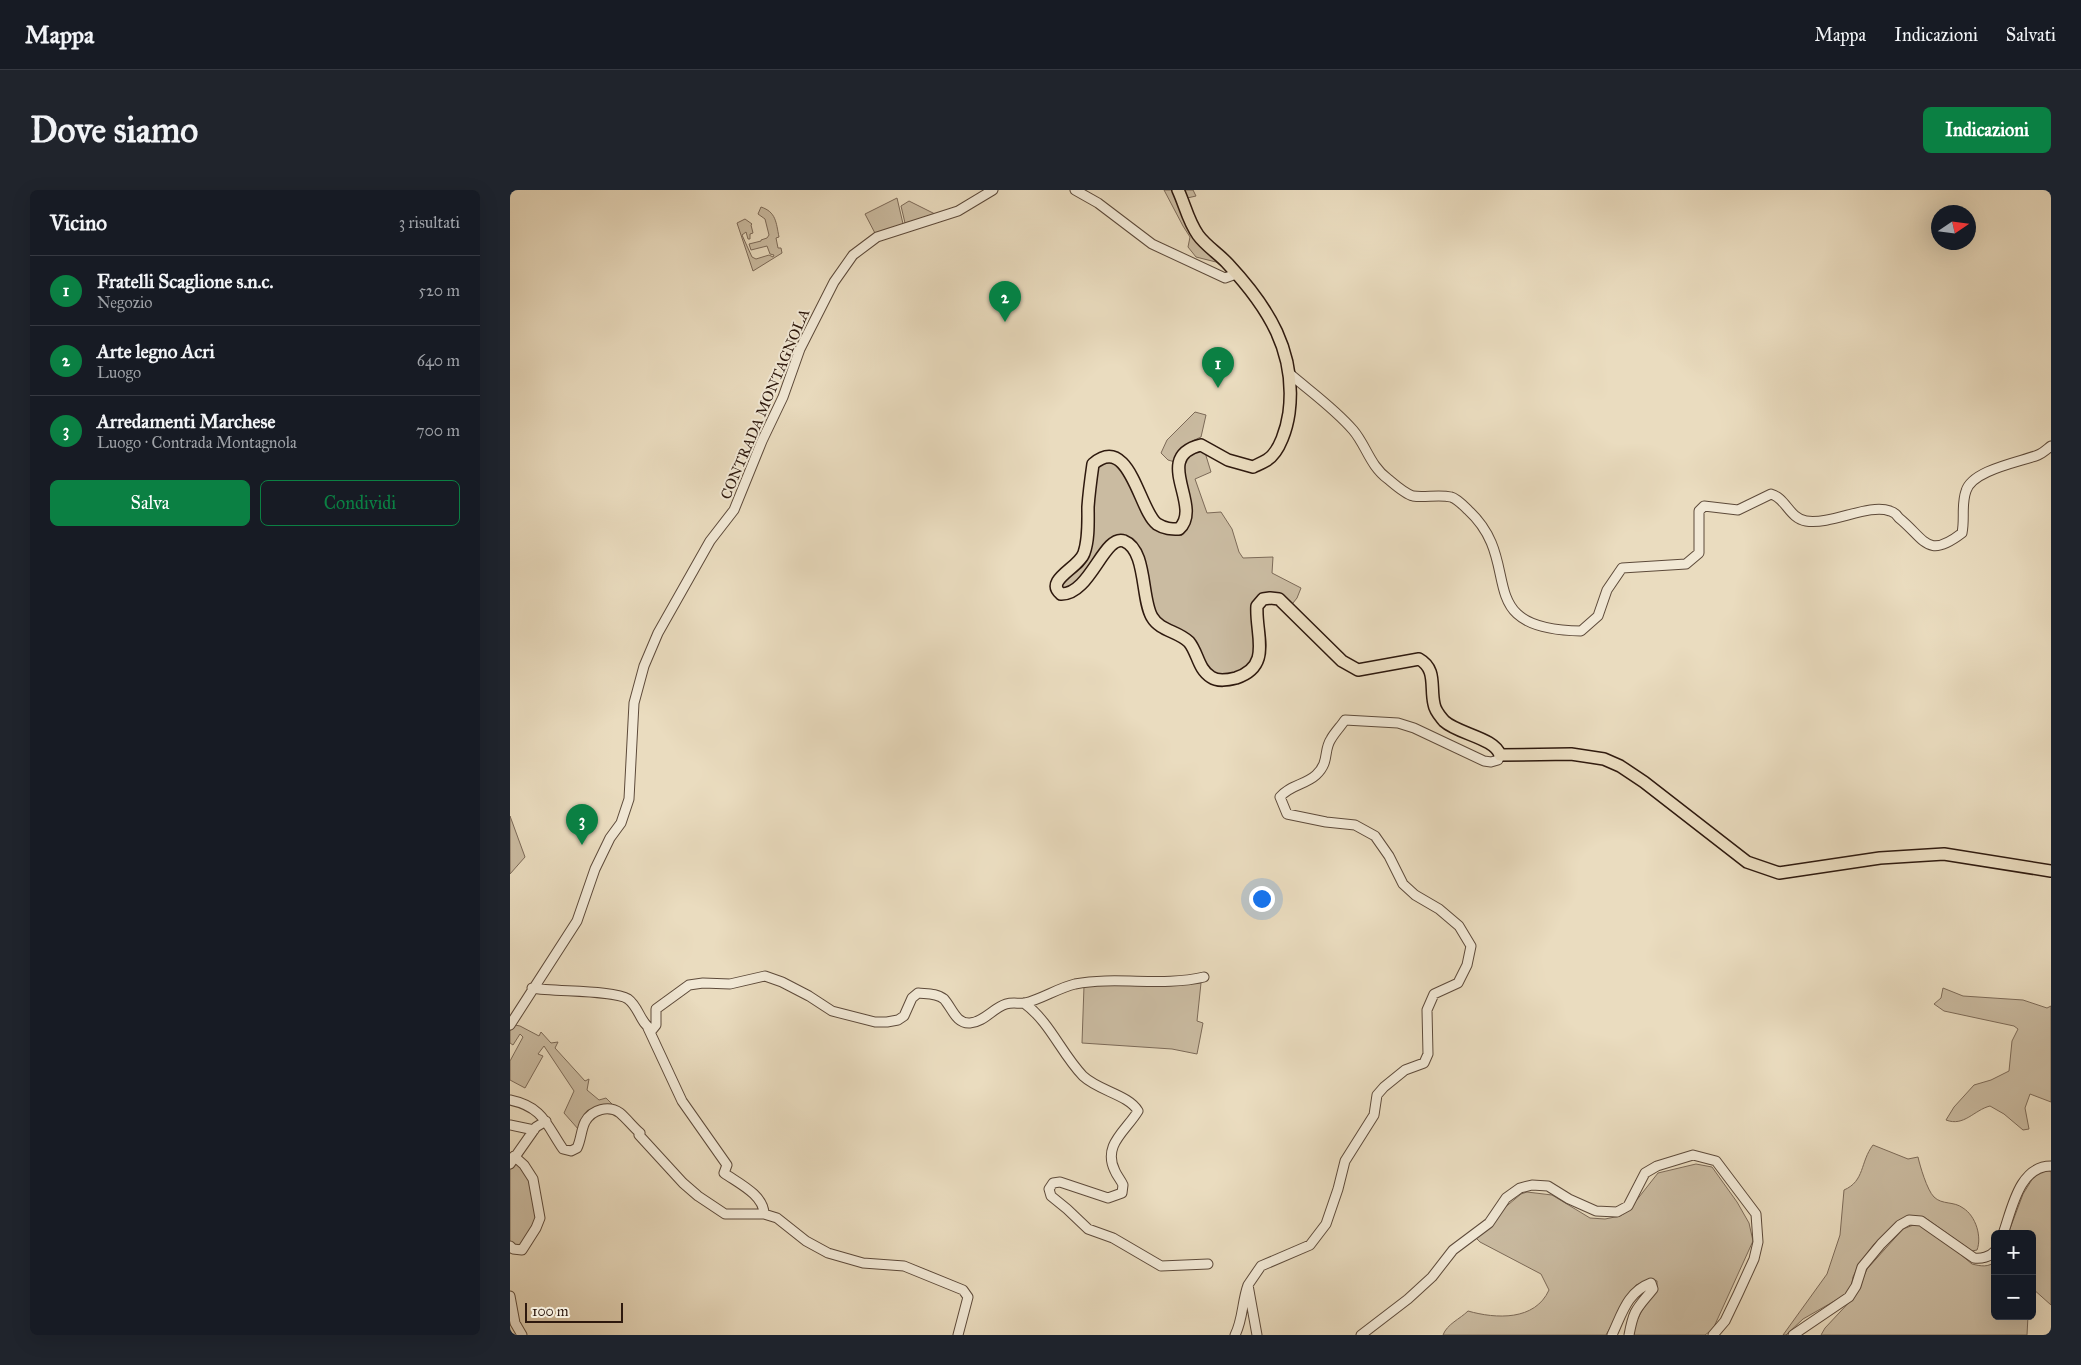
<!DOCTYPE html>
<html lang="it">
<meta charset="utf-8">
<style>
:root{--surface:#171b24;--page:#20242c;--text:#f1f3f6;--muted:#9ea1a6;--line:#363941;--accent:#0b8043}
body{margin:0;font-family:"IM FELL Great Primer",serif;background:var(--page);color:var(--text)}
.controls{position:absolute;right:15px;bottom:15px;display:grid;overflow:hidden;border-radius:8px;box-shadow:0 5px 20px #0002}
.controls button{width:45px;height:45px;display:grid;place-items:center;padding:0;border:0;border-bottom:1px solid var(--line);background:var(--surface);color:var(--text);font:25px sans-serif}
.compass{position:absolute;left:1421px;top:15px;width:45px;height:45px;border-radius:50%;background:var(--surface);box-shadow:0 5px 20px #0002;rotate:77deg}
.scale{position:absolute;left:15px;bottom:12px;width:98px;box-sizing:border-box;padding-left:5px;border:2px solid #2e190e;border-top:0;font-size:14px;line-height:18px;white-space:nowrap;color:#2e190e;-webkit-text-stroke:4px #f1e8d5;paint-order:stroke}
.you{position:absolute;left:751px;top:708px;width:18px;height:18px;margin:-12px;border:4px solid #fff;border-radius:50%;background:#1a73e8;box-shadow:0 0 0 8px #1a73e833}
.badge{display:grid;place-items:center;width:32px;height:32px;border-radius:50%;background:var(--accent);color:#fff;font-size:16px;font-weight:700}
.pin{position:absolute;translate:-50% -41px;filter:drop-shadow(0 1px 2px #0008)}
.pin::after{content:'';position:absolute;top:26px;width:18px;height:15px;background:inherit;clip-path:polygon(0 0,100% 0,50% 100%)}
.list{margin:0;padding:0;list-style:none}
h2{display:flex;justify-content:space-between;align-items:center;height:65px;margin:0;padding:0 20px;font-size:21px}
h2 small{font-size:16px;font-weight:400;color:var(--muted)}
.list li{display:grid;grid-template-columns:32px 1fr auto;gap:15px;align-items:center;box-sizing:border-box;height:70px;padding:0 20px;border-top:1px solid var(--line)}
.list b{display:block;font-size:19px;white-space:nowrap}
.list p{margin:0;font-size:16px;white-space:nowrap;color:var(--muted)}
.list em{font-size:16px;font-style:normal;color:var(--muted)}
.actions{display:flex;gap:10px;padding:15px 20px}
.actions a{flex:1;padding:11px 0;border:1px solid var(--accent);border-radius:8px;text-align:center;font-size:18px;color:var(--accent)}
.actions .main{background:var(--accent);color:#fff}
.map{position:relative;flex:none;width:1541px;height:1145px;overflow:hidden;border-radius:8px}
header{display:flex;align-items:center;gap:30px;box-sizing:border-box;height:70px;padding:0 25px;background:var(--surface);border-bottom:1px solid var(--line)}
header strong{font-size:24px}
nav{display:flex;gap:28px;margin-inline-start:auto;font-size:18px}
.intro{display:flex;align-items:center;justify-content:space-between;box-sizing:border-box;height:120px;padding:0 30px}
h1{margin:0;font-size:35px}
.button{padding:12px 22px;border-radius:8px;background:var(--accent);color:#fff;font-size:18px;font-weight:700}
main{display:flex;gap:30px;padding:0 30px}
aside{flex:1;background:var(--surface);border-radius:8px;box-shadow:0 5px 20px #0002}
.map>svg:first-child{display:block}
</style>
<header>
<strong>Mappa</strong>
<nav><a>Mappa</a><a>Indicazioni</a><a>Salvati</a></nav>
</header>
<div class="intro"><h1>Dove siamo</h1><a class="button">Indicazioni</a></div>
<main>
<aside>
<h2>Vicino<small>3 risultati</small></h2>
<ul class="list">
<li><span class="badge">1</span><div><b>Fratelli Scaglione s.n.c.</b><p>Negozio</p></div><em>520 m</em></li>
<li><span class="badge">2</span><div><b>Arte legno Acri</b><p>Luogo</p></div><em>640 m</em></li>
<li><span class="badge">3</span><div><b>Arredamenti Marchese</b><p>Luogo · Contrada Montagnola</p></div><em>700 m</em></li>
</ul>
<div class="actions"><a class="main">Salva</a><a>Condividi</a></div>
</aside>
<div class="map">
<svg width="1541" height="1145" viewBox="0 0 1541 1145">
<rect width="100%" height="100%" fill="#eadcbf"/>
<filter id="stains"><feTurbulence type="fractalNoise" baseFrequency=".004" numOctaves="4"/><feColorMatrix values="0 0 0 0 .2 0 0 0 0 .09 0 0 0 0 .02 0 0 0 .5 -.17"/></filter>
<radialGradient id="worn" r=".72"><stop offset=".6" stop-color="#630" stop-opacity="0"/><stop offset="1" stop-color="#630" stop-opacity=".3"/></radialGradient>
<!-- green -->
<path fill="#cabba1" stroke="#7c6a58" d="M654,0H683L686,6L673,9L679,31L719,75L714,78L706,72L686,67L678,57L680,47L673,36Z
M387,8L394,38L367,47L355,24Z
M399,11L427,25L395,33L391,16Z
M251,17C266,22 266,32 269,47L266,48L268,58H271L272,63L243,81L227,33L235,29L242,34L241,35L243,43L240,44V49H238L236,42L232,45L242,67L246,69L259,65L263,67L264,65L260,64L257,56L241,60L239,54L251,51V50L257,48L259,45L255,29L248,24Z
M685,222L696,225L691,247C677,253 671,257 665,272L658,270L651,263L657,250Z
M693,256L701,282L685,289L697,323L711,322L722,339L729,362L733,368L763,367L762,383L791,398L787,408L779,418L753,409L747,474L710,491L684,460L648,435L630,375L609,350L556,404L547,390L574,364L583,274L602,266L646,333L675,334L670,272Z
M0,626L15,667L0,684Z
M691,793L687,831L693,833L687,864L662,859L572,853L574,796Z
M1433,798L1453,806L1513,810L1537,818L1541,816V912L1520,904L1515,918L1519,939L1513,940L1494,924L1480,916C1464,920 1454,937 1436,930L1444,917L1464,895L1481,890L1499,881L1502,851L1508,839L1504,836L1434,821L1424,814L1431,808Z
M5,835L10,836L29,846L31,842L41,853L48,852L45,858L75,891L79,889L77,900L89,910L96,908L103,915L102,920L94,918L69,940L54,923L64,901L34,856L28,864L33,866L15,898L0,890V871L13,847L10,844L3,855L0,853V841Z
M1363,955L1398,969L1408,967C1410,976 1417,1000 1424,1007C1432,1015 1444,1011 1453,1018C1466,1026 1472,1047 1467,1060L1462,1061L1414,1027L1402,1026L1389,1030L1380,1041L1364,1054L1349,1074L1343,1087L1341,1098L1335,1105L1293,1129L1276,1145H1273L1317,1084L1330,1045L1334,1000C1355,991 1350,972 1363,955Z
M4,966L23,989L30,1028L12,1060L0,1056V974Z
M1186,974L1202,977L1227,1012L1239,1033L1243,1051L1203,1139L1195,1145H1124L1125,1135L1131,1122L1147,1099V1091L1141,1089L1126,1095L1111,1118L1096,1145H933C937,1134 950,1129 958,1121C986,1129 1025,1131 1039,1100L1031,1084L970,1052L965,1047L979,1038L983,1031L993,1019L1011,1004L1017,1002L1042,1005L1080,1028L1095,1029L1110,1026L1118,1021L1148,983Z
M1537,979L1541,982V1115L1522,1098V1044H1498L1513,1004L1526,983Z
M1406,1034L1419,1038L1462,1074C1470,1076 1479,1078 1485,1071V1126H1518L1517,1145H1311L1315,1138L1345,1106L1357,1079L1393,1039Z"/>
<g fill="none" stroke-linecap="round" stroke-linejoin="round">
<defs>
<path id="minor" d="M565,0L588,13L642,54L715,88L726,84
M780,184C801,202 825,219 843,240C856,255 860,276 878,289C884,294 895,304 903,306C915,308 928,304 941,307C946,308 954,316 958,320C1017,374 957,439 1071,441L1088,426L1097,400L1112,378L1176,374L1189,363V321L1194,316L1228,320L1261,304C1276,308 1279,328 1296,331C1322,335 1359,313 1380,321C1384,322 1387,325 1389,328C1415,349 1417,370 1452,343C1455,329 1451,315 1456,301C1462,280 1510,272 1528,265C1533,263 1537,259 1541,256
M22,798C44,802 104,800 118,809C129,817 130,833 142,840L146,835V819L179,795L193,793L220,794L255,786L272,792L299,806L322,821L365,832H377L388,830L394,826L402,808L408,803C416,804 427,803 434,809C442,818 446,834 460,833C474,832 483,818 496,814C503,812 509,814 515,813C532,809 548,798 565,794C607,786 652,797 694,787
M514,813C540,832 551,863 573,886C589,901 619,905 628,921C616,941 592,955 605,981C607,986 611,990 613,995L612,1003L598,1008L550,992L543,993L539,999L541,1006L557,1019L578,1039L603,1048L651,1076L698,1074
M0,835L67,731L85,679L100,648L111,633L119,609L124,513L134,476L148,443L200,351L224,320L252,251L273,207L290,159L324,92L343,65L367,47L448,21L483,0
M138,838L172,911L217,975L214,983C228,993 254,1005 254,1024
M0,910C33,917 36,934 53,959L61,961L67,958C71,950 71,940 75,932C82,919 99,915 110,923C117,929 123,937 130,943L129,945L173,993L188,1006L215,1024H254L267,1028L296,1051L318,1063L353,1073L394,1076L453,1100L458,1107L448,1145
M0,935L24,940
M0,974L26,937L36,931
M1493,1044C1502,1019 1509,976 1541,976
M0,1056L3,1059L12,1060L26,1038L30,1028L23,989L14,975L4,966
M0,1106L5,1133L12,1145
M725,1145C733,1130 732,1111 738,1095
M747,1145L738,1095L751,1076L800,1055L816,1034L828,999L835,971L864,925L867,905L874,897L895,880L914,873L918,864L917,820L924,804L948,793L957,775L961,756L949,736L929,719L905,705L893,694L879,666L865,646L845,635L816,632L777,624L770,607C780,595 795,595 806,585C820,572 813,561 821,549C825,542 831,536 835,530L888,533L904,538L974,571L981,572L988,570L990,565
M851,1145L898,1109L922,1087L943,1060L979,1033L996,1008L1010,998L1022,995L1038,996L1059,1009L1086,1021L1107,1022L1118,1016L1135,983L1147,976L1183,965L1206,971L1246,1024L1248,1052L1244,1069L1228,1104L1215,1131L1203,1145
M1102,1145C1112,1124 1117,1102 1141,1093L1143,1099C1127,1119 1124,1118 1119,1145
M1283,1145L1339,1107L1346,1096L1352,1077L1371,1054L1390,1035L1399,1030L1411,1031L1464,1068C1471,1069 1480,1067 1485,1061"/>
<path id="major" d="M668,0C675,15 678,31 688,45C696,56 709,64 718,74C758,117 787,162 779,223C777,237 770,262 757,270C752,273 747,275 743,277L718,270L691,255C641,267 694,316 669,339C661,339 655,339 647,334C629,321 620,243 583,274C581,288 579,302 578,317C578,331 579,349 574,363C569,378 534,390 551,404C580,405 594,344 614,351C637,360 631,409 642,427C650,441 668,441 679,452C688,463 688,479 701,487C708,492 718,490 726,488C763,476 745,444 747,416L753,409L760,408L769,409L832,471L848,480L909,469C927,479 920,497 924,514C925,521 930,526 934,531C948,544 985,548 990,565L1061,564L1094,569L1110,576L1134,592L1237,672L1269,683L1370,668L1434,664L1541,681"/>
</defs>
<!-- minor casing -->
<use href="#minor" stroke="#5d4a3a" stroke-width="11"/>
<!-- major casing -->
<use href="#major" stroke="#2e190e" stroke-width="14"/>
<!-- minor -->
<use href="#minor" stroke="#f1e8d5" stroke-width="9"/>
<!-- major -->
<use href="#major" stroke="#eadcbf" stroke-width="11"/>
</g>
<g text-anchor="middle" stroke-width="4" stroke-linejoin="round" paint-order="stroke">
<!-- street labels -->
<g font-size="15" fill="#2e190e" stroke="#f1e8d5">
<text transform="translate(255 214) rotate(-67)" y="5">CONTRADA MONTAGNOLA</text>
</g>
</g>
<rect width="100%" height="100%" filter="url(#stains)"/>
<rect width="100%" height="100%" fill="url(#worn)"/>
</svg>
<div class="controls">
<button>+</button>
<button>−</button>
</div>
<svg class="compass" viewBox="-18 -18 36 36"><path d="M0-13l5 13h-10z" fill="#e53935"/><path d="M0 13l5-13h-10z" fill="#9ea1a6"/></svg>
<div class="scale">100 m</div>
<div class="you"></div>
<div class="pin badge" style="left:708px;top:198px">1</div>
<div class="pin badge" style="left:495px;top:132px">2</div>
<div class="pin badge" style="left:72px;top:655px">3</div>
</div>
</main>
